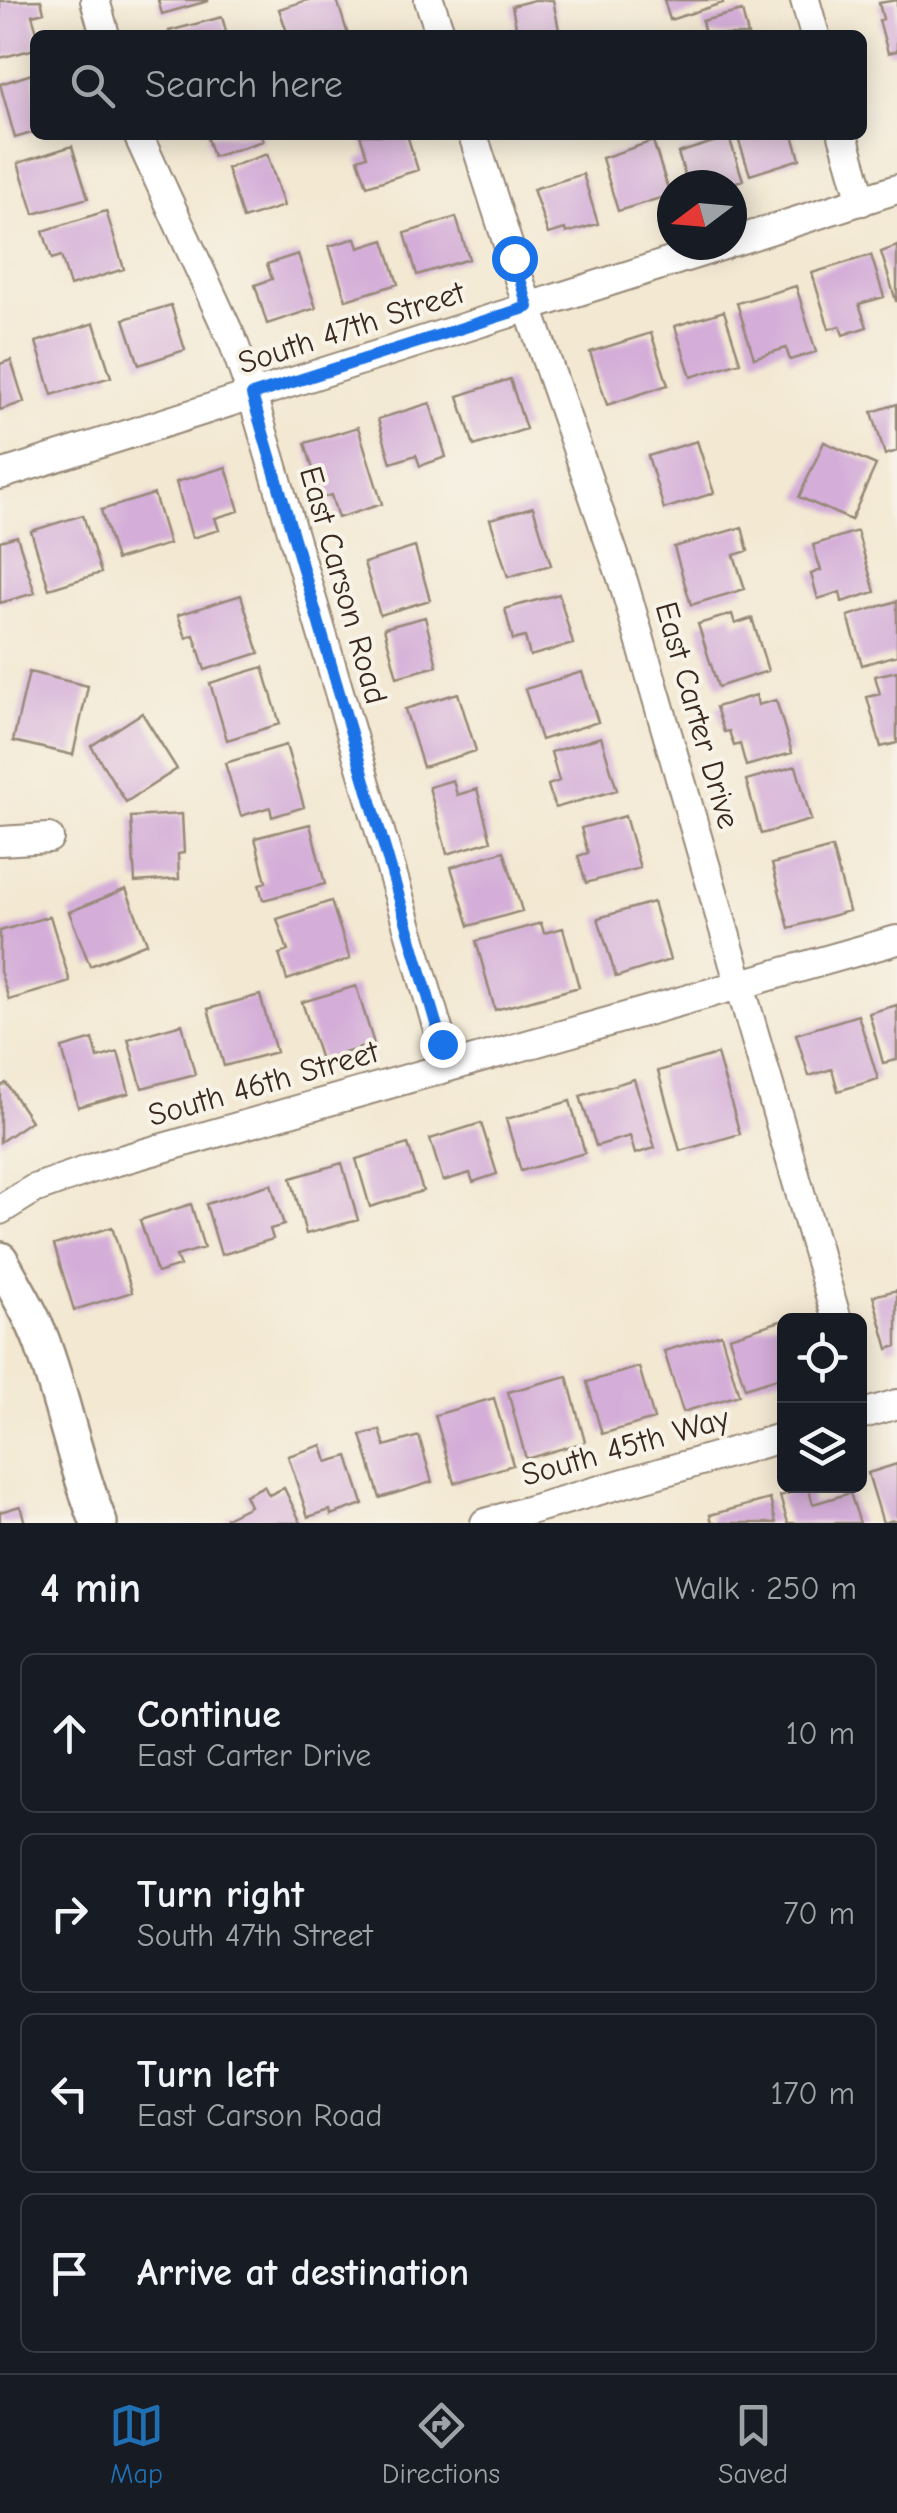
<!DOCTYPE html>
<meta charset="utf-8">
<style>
:root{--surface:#171b24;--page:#20242c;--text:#f1f3f6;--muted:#9ea1a6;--line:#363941;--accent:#1f6fb2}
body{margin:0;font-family:"Comic Neue",sans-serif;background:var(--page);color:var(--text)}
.controls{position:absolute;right:30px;bottom:30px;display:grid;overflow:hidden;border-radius:15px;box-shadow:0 5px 25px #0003}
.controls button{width:90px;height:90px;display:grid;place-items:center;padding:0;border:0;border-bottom:2px solid var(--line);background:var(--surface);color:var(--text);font:50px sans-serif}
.compass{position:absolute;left:657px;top:170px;width:90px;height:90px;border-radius:50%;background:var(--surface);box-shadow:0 5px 25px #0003;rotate:254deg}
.stop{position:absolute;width:30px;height:30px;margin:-22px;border:8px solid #1a73e8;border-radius:50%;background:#fff}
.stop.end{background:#1a73e8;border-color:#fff;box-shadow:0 2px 10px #0008}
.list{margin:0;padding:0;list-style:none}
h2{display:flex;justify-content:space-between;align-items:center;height:130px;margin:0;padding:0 40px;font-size:42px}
h2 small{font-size:32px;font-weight:400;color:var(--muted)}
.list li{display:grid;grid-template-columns:65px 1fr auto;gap:30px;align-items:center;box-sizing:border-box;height:160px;margin:0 20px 20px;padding:0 20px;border:2px solid var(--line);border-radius:15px}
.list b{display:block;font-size:38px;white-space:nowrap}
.list p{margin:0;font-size:32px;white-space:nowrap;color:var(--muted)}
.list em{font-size:32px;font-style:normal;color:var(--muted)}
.icon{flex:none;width:55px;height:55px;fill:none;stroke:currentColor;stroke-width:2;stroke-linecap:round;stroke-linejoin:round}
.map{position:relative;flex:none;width:897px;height:1523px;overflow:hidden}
.search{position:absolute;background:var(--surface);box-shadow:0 5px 25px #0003;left:30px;right:30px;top:30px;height:110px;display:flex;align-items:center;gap:25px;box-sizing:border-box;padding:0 35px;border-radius:15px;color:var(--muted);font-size:38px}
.sheet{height:850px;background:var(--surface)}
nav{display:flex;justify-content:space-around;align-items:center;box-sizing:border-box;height:140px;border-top:2px solid var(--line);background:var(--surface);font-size:28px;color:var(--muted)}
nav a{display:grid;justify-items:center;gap:5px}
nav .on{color:var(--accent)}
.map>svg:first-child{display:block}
</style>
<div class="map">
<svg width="897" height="1523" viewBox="0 0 897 1523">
<rect width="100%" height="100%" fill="#f7f3e8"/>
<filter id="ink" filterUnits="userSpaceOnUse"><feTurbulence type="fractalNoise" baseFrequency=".01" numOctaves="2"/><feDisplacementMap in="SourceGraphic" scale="20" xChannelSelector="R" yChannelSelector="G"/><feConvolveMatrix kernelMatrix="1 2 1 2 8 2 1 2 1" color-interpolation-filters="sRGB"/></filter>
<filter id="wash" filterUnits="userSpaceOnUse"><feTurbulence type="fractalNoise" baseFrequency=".0048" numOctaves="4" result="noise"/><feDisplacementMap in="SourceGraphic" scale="40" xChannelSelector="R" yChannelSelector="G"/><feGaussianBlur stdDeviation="2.25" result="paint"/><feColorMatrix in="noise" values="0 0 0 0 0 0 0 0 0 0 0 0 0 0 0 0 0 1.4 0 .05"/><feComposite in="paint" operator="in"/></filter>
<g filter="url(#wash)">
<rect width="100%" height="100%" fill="#f3e8d2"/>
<g id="blocks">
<!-- building -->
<path fill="#d4aed8" d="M41,0L44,12L32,15L38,35H35V49L0,58V1Z
M158,0H208V1L162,14Z
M307,0H337L348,35H288L279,9Z
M534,0H553L560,35H513L511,28L516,27L512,6Z
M664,0H722L723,3L670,20Z
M897,0V51L888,53L879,20L883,19L879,3Z
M742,11L748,35H705L702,21Z
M222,17L227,35H170L169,31Z
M35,73V132L15,138L0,84Z
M206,135H261L263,141L213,157Z
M360,135H407L418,170L367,186L358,159L367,156Z
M737,135H793L800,159L750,175Z
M729,137L743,180L726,185H688L678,153Z
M653,141L670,195L618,211L602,158Z
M72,146L88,198L34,214L18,163Z
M267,154L284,206L243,219L227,168Z
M583,174L598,224L566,233L565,229L548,234L533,189Z
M106,211L124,269L70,286L61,256L52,259L43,231Z
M456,217L469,259L417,275L405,233Z
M356,238L359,248L384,240L398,284L346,300L329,246Z
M897,246V301H896L881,252Z
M298,254L316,308L267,324L255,285L272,279L267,264Z
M871,255L884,297L859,304L867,327L843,335L840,326L829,329L812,273Z
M796,286L816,352L790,360L786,348L754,358L737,303Z
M171,305L185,350L139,365L124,319Z
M724,311L740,362L691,377L675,326Z
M94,323L111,377L52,395L36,342Z
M651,333L668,385L607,405L590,352Z
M11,360L24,402L0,410V364Z
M510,379L526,429L474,446L458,396Z
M430,403L446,457L420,466L416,455L391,463L378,419Z
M897,404V451L885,455L872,412Z
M358,427L382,504L338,518L331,495L322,498L305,443Z
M697,441L714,493L664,509L648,456Z
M824,442L876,465L851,520L799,497Z
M226,467L239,511L215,518L219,530L192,538L176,482Z
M154,494L169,544L116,560L101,510Z
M533,507L551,565L508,577L490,519Z
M83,515L101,573L49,589L31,531Z
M742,527L748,551L734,555L745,589L691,605L674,547Z
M857,531L875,592L842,602L840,592L818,599L811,574L821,570L813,545Z
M17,536L35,593L0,603V541Z
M415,547L430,600L380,615L364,563Z
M559,594L573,644L530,656L525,637L513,640L505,609Z
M241,595L259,653L205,670L194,635L186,638L178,615Z
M897,601V655L862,665L848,616Z
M732,614L735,624L752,618L768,671L718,687L698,624Z
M425,617L437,666L397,677L384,628Z
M263,667L280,724L227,740L210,683Z
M897,671V743L881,747L867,697L880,694L875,676Z
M29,672L88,686L73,755L13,741Z
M582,672L598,722L541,740L525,689Z
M458,693L476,751L423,767L405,709Z
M756,695L758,705L776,700L792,753L746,766L740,744L734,746L729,731L724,732L716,707Z
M142,713L177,769L126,802L91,746Z
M601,737L617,790L555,808L548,785L559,781L551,752Z
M286,745L304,807L272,817L270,807L241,816L225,763Z
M796,766L811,820L761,834L746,780Z
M453,780L457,795L477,789L491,841L447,854L429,787Z
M182,814L184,853L178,854L179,879L135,882L131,817Z
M625,816L640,868L586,883L578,856L588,853L581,828Z
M310,824L325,884L263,900L259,884L266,882L255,838Z
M832,848L849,911L789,928L772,864Z
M504,851L522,911L469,926L451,867Z
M126,889L147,943L90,966L69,912Z
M331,901L350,959L287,980L279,954L288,951L277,919Z
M653,902L670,960L616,977L598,918Z
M50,916L70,982L9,1000L0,971V931Z
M541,923L544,933L563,928L579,987L495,1010L476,941Z
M356,986L374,1044L321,1060L302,1002Z
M260,995L276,1052L224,1066L208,1009Z
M897,1005V1060L883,1063L869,1013Z
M858,1015L878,1079L838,1091L832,1069L809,1076L796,1034Z
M182,1024L195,1074L142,1088L128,1039Z
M93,1039L98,1058L118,1052L129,1093L78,1107L62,1048Z
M717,1054L740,1134L680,1151L658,1071Z
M634,1079L655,1148L635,1154L630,1136L596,1146L580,1096Z
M6,1083L31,1121L0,1142V1087Z
M570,1101L585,1153L521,1171L506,1119Z
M481,1123L497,1174L473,1182L470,1173L443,1181L430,1139Z
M408,1144L423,1191L370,1207L356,1159Z
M342,1163L358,1220L306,1234L291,1178Z
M271,1184L284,1225L270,1229L273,1239L221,1255L206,1204Z
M191,1204L204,1248L176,1256L180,1266L157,1273L140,1220Z
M112,1227L132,1292L74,1310L54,1245Z
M897,1290V1346L888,1349L873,1296Z
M784,1320V1376L745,1388L729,1337Z
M721,1334L739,1395L683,1412L664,1351Z
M639,1367L654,1419L602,1434L587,1382Z
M567,1376L585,1442L526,1459L508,1392Z
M494,1398L513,1465L454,1483L435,1415Z
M380,1430L385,1446L419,1436L432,1482L380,1498L361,1435Z
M322,1445L327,1462L348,1456L363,1504L331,1515L330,1510L308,1517L288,1456Z
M897,1464V1519L883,1523L868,1473Z
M264,1486L269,1495L284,1488L301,1523H228L226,1518L250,1506L245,1495Z
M808,1487L813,1504L850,1493L860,1523H788L780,1496Z
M770,1499L776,1523H712L710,1515Z
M20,1506L25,1523H0V1512Z"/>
</g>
</g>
<g filter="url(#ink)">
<use href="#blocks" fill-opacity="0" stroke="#978978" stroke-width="2.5"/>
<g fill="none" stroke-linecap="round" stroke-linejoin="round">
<defs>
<path id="minor" d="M95,0L105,35
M429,0L441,35
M805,0L815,35
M138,135L234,344L252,395L449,1067
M473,135L528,307L623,581L837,1320
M843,135L862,201
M732,242L897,189
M0,475L724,245
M0,841L49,838
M0,1210L34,1189L96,1167L897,940
M860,1415L897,1404
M485,1523L784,1437"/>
<path id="tertiary" d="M0,1260C16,1290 35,1319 45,1351C65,1408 76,1467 99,1523"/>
</defs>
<!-- minor casing -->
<use href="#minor" stroke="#978978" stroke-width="32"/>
<!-- tertiary casing -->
<use href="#tertiary" stroke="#978978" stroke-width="40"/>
<!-- minor -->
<use href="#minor" stroke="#fff" stroke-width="28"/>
<!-- tertiary -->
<use href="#tertiary" stroke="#fff" stroke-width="35"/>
</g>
</g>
<g fill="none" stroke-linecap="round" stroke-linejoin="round" filter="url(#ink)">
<!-- route -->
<path stroke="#1a73e8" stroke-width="12" d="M442,1044L252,395L528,307L514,258"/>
</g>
<g text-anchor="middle" stroke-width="8" stroke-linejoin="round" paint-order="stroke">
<!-- street labels -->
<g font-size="32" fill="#3b2a1e" stroke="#f7f3e8">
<text transform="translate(351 327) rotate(-18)" y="11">South 47th Street</text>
<text transform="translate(344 585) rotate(74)" y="11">East Carson Road</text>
<text transform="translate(698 715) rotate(74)" y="11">East Carter Drive</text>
<text transform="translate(263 1083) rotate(-16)" y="11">South 46th Street</text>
<text transform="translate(625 1446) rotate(-16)" y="11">South 45th Way</text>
</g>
</g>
</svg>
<div class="controls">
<button><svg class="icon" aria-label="locate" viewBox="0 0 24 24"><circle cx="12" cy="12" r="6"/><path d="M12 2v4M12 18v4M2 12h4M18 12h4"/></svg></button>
<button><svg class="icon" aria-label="layers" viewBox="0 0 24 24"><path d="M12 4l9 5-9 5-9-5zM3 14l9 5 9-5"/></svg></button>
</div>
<svg class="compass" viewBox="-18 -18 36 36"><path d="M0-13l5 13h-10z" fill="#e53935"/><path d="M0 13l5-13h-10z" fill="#9ea1a6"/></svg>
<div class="stop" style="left:514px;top:258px"></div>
<div class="stop end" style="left:442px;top:1044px"></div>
<div class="search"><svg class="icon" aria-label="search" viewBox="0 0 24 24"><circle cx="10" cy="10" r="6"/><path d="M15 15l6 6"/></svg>Search here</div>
</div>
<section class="sheet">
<h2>4 min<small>Walk · 250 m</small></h2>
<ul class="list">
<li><svg class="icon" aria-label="ahead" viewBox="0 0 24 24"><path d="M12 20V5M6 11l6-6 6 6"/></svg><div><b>Continue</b><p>East Carter Drive</p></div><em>10 m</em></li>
<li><svg class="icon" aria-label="right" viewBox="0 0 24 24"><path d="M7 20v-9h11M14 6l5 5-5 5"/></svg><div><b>Turn right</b><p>South 47th Street</p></div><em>70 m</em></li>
<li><svg class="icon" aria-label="left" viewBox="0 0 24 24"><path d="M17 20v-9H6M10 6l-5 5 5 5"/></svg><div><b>Turn left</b><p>East Carson Road</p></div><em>170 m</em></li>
<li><svg class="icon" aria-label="arrive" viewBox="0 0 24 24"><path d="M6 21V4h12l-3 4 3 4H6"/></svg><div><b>Arrive at destination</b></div></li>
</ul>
</section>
<nav>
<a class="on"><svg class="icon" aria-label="map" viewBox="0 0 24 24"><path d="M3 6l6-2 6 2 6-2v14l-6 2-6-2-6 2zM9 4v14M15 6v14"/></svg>Map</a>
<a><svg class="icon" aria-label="directions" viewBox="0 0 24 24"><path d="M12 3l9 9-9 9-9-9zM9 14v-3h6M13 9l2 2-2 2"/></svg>Directions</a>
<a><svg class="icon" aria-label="saved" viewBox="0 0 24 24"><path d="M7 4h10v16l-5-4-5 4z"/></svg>Saved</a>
</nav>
